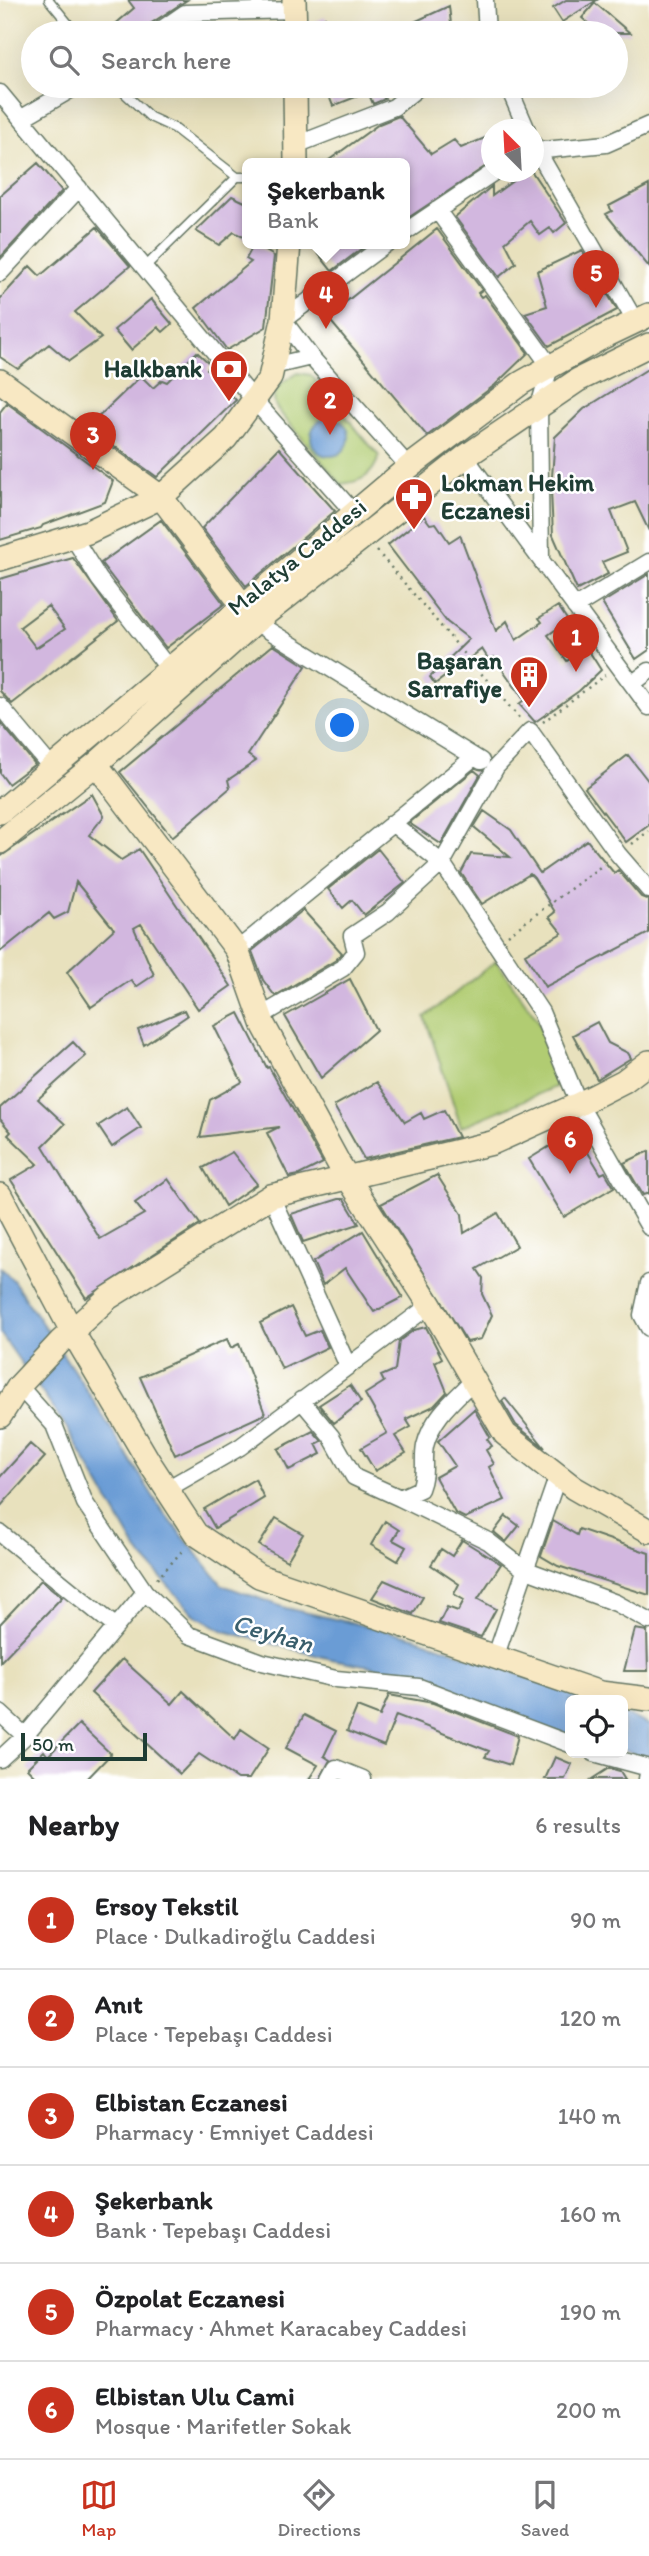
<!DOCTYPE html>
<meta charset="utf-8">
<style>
:root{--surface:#fff;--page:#f6f6f6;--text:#202124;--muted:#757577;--line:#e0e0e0;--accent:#c8321e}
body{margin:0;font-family:Itim,sans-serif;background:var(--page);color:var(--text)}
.controls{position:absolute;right:21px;bottom:21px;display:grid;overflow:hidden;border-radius:10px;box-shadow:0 7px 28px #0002}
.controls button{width:63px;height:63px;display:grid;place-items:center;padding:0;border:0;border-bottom:2px solid var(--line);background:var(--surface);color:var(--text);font:35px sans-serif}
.compass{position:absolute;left:481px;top:119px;width:63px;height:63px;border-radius:50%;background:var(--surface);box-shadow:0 7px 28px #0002;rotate:336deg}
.scale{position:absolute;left:21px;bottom:18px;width:126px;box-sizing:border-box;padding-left:7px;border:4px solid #1f3d34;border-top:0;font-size:19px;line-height:24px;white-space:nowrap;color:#1f3d34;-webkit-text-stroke:5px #fff;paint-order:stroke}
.you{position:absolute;left:343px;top:726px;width:24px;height:24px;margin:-18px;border:5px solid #fff;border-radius:50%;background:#1a73e8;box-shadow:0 0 0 10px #1a73e833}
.badge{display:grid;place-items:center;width:46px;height:46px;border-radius:50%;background:var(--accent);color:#fff;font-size:23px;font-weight:700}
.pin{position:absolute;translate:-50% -58px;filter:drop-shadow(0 2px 4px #0008)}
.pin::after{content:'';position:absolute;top:37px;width:24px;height:21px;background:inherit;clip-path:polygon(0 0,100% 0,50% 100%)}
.popup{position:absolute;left:242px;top:158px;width:168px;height:91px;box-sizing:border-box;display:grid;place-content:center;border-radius:10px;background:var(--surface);filter:drop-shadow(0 2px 5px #0005);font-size:23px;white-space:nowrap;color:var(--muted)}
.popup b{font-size:26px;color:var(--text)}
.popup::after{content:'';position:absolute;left:50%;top:100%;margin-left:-14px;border:14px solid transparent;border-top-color:var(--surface)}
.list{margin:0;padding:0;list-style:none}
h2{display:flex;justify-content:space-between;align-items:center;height:91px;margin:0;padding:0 28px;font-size:30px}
h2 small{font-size:23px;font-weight:400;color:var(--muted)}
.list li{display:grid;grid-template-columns:46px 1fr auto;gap:21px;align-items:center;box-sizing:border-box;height:98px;padding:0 28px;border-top:2px solid var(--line)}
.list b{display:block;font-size:26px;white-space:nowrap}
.list p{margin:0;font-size:23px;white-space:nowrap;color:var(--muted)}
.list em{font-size:23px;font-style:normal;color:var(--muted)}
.icon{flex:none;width:38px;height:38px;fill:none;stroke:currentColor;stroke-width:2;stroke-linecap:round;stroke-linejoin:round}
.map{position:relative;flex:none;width:649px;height:1779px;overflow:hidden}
.search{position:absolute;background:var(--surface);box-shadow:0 7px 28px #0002;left:21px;right:21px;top:21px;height:77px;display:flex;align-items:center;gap:18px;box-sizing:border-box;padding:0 24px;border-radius:38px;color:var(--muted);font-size:26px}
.sheet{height:679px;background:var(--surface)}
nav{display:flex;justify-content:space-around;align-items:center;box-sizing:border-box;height:98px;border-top:2px solid var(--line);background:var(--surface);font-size:19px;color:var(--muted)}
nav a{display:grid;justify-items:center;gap:4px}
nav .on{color:var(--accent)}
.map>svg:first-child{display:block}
</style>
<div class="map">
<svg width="649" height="1779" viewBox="0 0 649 1779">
<rect width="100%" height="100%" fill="#fff"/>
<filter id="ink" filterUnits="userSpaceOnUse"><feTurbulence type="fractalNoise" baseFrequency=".0143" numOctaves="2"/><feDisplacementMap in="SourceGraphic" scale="14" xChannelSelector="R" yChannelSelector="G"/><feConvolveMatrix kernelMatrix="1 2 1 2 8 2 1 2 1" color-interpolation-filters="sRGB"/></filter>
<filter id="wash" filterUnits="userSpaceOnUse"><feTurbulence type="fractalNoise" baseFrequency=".00686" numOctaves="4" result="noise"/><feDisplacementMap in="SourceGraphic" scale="28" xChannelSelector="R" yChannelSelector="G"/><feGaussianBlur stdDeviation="1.57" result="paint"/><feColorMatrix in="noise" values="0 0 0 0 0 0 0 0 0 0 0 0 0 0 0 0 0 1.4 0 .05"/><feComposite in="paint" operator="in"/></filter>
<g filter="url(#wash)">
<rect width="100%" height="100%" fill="#e8e1bd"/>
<!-- green -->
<path fill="#b1cc72" stroke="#688453" stroke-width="2" d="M298,373L311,375L379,456C373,476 361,482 341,484L277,409C267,391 284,381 298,373Z
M496,961L537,1019L560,1085L461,1127L425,1017Z"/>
<!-- water -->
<path fill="#6a9cd5" stroke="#446c84" stroke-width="2" d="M311 437a19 19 0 1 1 38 0a19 19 0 1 1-38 0Z
M0,1268L13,1280L88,1392L161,1509L222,1585L286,1608L414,1637L591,1700H570V1727L496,1698L413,1674L331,1659L224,1631L194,1614L138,1552L65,1425L0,1333Z
M623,1714L649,1725V1760L623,1749Z"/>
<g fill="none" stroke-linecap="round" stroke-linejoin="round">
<!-- river -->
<path stroke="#6a9cd5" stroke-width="30" d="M392,1665L570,1726"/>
</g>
<g id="blocks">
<!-- building -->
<path fill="#d2b7df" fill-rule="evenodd" d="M128,0H187L150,24L144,33H105L134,8Z
M566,0H597L562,22L553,8Z
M595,3L630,33H599L582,18Z
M449,6L452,33H390Z
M325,17L333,33H309V25Z
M325,86H397L382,96L385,99L373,104L368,92L333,106Z
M399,116L431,154L454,140L461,148L492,135V162L405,220V163H325L379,124Z
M38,163L62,191L0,258V196Z
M525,172H532L566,223L554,233L550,228L540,235L530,221L505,242L516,263L499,277L455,217L492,186V196Z
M649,185V267L606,214L612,211L609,206Z
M232,196L247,203V239L234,232L219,245L196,231Z
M97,227L130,266L75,312L101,338L69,361L49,344L18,369L0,357V299L30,266L40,276Z
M437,229L482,290L478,293L481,297L485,295L528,353L495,385L427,436L327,317Z
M310,243H369L332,271Z
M254,244L274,256L266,327L227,350L196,308L251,262L246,259Z
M582,250L617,310L549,346L525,313L547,306L537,271Z
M151,299L172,324L163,332L158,327L131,350L114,330Z
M197,352L211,365L207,369L236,400L157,477L88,427L141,376L153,388L162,380L167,382Z
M649,368V531L635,502L611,511L627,552L602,562L608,574L577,590L553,535L551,490L555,437L584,409Z
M7,403L113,481L105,502L43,525L41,528L0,540V412Z
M279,448L335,511L246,586L202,528Z
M424,516L430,524L436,523L449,542L460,535L496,631L507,621L516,640L542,622L539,618L558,606L568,621L548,635L567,661L587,648L601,670L579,691L535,722L519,704L524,700L494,657L489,660L482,649L435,684L430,677L469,639L447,622L388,545Z
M161,520L224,604L166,648L101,563Z
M73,558L118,621L12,704L0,691V579ZM48,606L65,629L36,648L20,627Z
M649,574V650L636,659L602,603Z
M273,645L306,666L248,755L256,761L228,780L230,788L172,837L120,772Z
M0,722L35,764L8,784L0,773Z
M628,755L649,782V825L626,842L585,788Z
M474,770L480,775L441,844L409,823Z
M92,794L104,816L89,835L121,860L139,849L231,986L198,1009L141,924L134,928L154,975L136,987L131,980L91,1007L67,972L114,929L76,882L68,912L54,919L49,913L0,952V857Z
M484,811L511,830L540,873L587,840L614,873L618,870L641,897L649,900V933L545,987L525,954L562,933L549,917L555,912L534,878L530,874L482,904L461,873L471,854L510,857L474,827Z
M378,849L405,883L364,915L352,900L343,908L328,889Z
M303,910L342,953L336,960L275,996L263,980L252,951Z
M350,979L376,1030L321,1078L285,1016Z
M184,1010L187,1016L144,1045L138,1030Z
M239,1013L267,1068L269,1067L323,1163L299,1175L289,1177L267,1133L279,1127L200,1137L210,1100L242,1082L214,1026Z
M597,1022L608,1043L628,1053L631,1058L597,1079L573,1035Z
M73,1042L86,1056L38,1099L65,1124L43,1146L100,1239L144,1214L135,1203L168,1179L200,1224L86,1298L11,1180L38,1164L8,1135L11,1132L0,1119V1108Z
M377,1082L405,1122L421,1113L424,1119L444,1110L458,1137L364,1159L334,1106Z
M127,1107L141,1128L112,1147L98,1126Z
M575,1131L601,1174L605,1172L614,1187L564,1217L529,1159Z
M649,1151V1193L643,1195L624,1163Z
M232,1152L257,1184L225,1206L203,1168Z
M437,1175L462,1214L464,1233L498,1213L517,1246L477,1269L483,1278L482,1294L492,1315L481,1339L467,1342L381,1204Z
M339,1199H344L359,1224L303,1242L291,1214Z
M363,1231L403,1297L374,1312L345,1268L323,1285L313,1262Z
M291,1307L305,1336L320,1330L328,1347L282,1369L260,1323Z
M426,1327L442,1358L435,1362L447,1392L434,1406L406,1419L411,1427L395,1436L406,1453L375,1471L361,1448L387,1433L365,1394L384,1382L381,1376L395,1370L399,1341L414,1330Z
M227,1339L231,1348L239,1344L265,1414L175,1455L140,1377Z
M350,1385L361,1402L334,1423L319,1405Z
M505,1398L545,1448L516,1425L502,1401Z
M474,1409L490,1437L487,1439L492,1446L486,1450L494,1464L489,1467L505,1500L465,1518L455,1513L435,1477L455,1466L438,1441Z
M313,1431L322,1441L316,1444L321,1454L289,1470L278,1449Z
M30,1444L45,1457L0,1507V1477Z
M255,1479L264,1498L215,1528L204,1509Z
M506,1516L519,1526L506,1542L494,1532Z
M276,1518L303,1534L287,1561L259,1545Z
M385,1521L399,1530L393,1540L406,1547L398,1561L371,1545Z
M553,1521L577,1535L579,1529L649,1553V1595L558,1566L541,1556Z
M462,1540L501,1564L478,1599L496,1609L481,1637L439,1623L447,1607L458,1611L464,1600L454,1594L459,1584L431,1565L441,1549L452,1556Z
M41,1580L62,1597L0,1662V1624Z
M384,1580L423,1597L413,1614L372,1598Z
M635,1629L647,1631L648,1671H624Z
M122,1659L172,1704L183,1691L235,1739L241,1729L269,1748L249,1779H237L199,1754L180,1774L91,1693Z
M389,1695L433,1703L518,1736L510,1765L485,1757L489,1751L396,1715L384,1746L347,1731L357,1707L380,1716Z
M304,1715L336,1731L324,1756L330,1760L320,1779H309L318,1765L286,1748Z
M79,1724L111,1754L87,1779H38L27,1768L44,1751L48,1756Z
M555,1757L572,1764L565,1779H545Z
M609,1768L620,1771L625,1779H592Z"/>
</g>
</g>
<g filter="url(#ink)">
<use href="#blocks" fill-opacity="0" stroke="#657664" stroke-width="2"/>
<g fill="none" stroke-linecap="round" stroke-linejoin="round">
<defs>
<path id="lane" d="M49,0L76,33
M117,86L150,117L174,128L237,177
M145,267L237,177H247"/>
<path id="street" d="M485,0L487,33
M156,33L185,13L294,10
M508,86L527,130
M0,93L254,400L354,513
M22,118L77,86
M296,145L394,107L420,86
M534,145L635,321
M534,151L606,144L649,125
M437,210L550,366L539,407L541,560
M405,232L494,172
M0,273L79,188
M311,357L283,320L387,243
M273,366L311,357L409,467
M465,457L649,707
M73,537L99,579L169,669
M575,607L649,562
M255,622L481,761
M632,684L649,671
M0,706L51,767
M392,823L442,863L541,1012L579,1104L649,1227
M237,950L473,758
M261,1016L343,968L356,952L352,936L388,912L442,863L496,767L530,731L618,854L649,890
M271,1196L347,1364
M649,1283L642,1315L649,1328
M19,1386L54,1425L85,1503L145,1592L189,1635L262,1662L336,1679L419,1687L570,1744
M301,1400L331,1436L354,1477L400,1498L420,1489C427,1471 422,1462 425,1446C432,1417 454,1400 474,1380
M167,1489L240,1447L430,1305
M400,1498L488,1541L524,1569L616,1603L649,1621
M0,1533L116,1627
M495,1658L558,1475
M0,1713L25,1736
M594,1753L649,1768L647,1779
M0,1759L25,1736L145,1592
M330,1779L336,1768L363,1779"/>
<path id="secondary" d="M294,0L295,33
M295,86L296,163
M0,381L161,497L252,618
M0,559L88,532L161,497L226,438L270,378L283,320L289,243
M96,764L237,950L264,1026L339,1164L430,1305L505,1434L574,1488L649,1531
M0,812L409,467L521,383L603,337L649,315
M0,842L96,764L255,622L465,457L578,380L649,345
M0,1195L72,1331L149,1462L196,1534L259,1576L600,1693L649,1699
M0,1416L19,1386L60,1342L108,1298L271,1196L492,1143L579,1104L624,1081L649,1062"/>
</defs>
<!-- lane casing -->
<use href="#lane" stroke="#657664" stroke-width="11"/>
<!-- street casing -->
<use href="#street" stroke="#657664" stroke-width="19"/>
<!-- secondary casing -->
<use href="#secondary" stroke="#657664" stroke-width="26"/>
<!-- path -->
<path stroke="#657664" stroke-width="2.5" stroke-dasharray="2 5" stroke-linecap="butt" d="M377,551L520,719
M543,722L605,675
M632,844L649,831
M508,935L604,864
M157,1579L183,1550"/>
<!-- lane -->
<use href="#lane" stroke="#fff" stroke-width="8"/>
<!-- street -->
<use href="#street" stroke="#fff" stroke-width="16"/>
<!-- secondary -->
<use href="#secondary" stroke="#f8e8c3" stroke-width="23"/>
</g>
</g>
<!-- icons -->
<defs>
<symbol id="bank-pin" viewBox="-11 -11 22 30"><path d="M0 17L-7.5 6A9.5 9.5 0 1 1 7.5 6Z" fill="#c8321e" stroke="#fff"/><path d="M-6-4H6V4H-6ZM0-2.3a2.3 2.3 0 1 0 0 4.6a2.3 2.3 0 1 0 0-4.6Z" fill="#fff"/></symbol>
<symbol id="pharmacy-pin" viewBox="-11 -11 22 30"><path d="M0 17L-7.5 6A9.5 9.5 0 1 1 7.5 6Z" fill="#c8321e" stroke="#fff"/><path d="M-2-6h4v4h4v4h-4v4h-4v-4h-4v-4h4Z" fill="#fff"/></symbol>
<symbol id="building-pin" viewBox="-11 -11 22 30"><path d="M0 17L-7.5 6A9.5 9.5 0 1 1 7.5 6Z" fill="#c8321e" stroke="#fff"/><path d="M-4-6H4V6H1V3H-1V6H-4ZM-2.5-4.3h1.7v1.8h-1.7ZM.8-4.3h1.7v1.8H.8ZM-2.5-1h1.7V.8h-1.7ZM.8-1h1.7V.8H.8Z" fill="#fff"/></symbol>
</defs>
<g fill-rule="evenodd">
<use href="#bank-pin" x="207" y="347" width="44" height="60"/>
<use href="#pharmacy-pin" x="392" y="475" width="44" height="60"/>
<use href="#building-pin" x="507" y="653" width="44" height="60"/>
</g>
<g text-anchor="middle" stroke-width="5" stroke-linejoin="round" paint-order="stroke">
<!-- poi labels -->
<g font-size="24" font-weight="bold" fill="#1f3d34" stroke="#fff" text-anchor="end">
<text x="202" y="377">Halkbank</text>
<text x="441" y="491" text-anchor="start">Lokman Hekim<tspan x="441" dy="28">Eczanesi</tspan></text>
<text x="502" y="669">Başaran<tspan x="502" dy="28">Sarrafiye</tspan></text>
</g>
<!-- street labels -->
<g font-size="24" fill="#1f3d34" stroke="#fff">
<text transform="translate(297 557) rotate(-39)" y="8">Malatya Caddesi</text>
</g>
<!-- water labels -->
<g font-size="26" font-style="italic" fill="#395e6c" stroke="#fff">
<text transform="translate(273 1633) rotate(16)" y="9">Ceyhan</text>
</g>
</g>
</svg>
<div class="controls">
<button><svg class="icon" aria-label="locate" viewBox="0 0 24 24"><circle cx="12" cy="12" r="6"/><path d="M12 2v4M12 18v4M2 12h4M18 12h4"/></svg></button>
</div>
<svg class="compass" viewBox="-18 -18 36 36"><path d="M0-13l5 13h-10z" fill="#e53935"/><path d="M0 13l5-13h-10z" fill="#757577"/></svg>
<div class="scale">50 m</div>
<div class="you"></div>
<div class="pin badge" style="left:576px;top:672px">1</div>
<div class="pin badge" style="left:330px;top:435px">2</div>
<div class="pin badge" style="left:93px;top:470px">3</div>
<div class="pin badge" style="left:326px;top:329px">4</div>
<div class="popup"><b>Şekerbank</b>Bank</div>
<div class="pin badge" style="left:596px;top:308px">5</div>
<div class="pin badge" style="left:570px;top:1174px">6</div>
<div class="search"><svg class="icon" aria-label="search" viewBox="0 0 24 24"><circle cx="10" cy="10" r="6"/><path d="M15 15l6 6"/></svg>Search here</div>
</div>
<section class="sheet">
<h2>Nearby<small>6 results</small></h2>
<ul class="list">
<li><span class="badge">1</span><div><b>Ersoy Tekstil</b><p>Place · Dulkadiroğlu Caddesi</p></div><em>90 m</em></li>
<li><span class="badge">2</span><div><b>Anıt</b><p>Place · Tepebaşı Caddesi</p></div><em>120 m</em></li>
<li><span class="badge">3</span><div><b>Elbistan Eczanesi</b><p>Pharmacy · Emniyet Caddesi</p></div><em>140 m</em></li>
<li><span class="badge">4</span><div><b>Şekerbank</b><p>Bank · Tepebaşı Caddesi</p></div><em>160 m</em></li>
<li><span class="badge">5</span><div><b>Özpolat Eczanesi</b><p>Pharmacy · Ahmet Karacabey Caddesi</p></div><em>190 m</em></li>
<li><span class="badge">6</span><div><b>Elbistan Ulu Cami</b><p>Mosque · Marifetler Sokak</p></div><em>200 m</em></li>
</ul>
</section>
<nav>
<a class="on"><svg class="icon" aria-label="map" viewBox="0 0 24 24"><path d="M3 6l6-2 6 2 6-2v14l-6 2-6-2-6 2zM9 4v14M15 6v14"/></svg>Map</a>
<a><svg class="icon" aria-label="directions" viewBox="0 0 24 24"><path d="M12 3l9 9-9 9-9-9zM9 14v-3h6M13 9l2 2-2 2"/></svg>Directions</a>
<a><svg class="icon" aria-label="saved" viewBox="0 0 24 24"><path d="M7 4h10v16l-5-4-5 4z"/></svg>Saved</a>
</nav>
